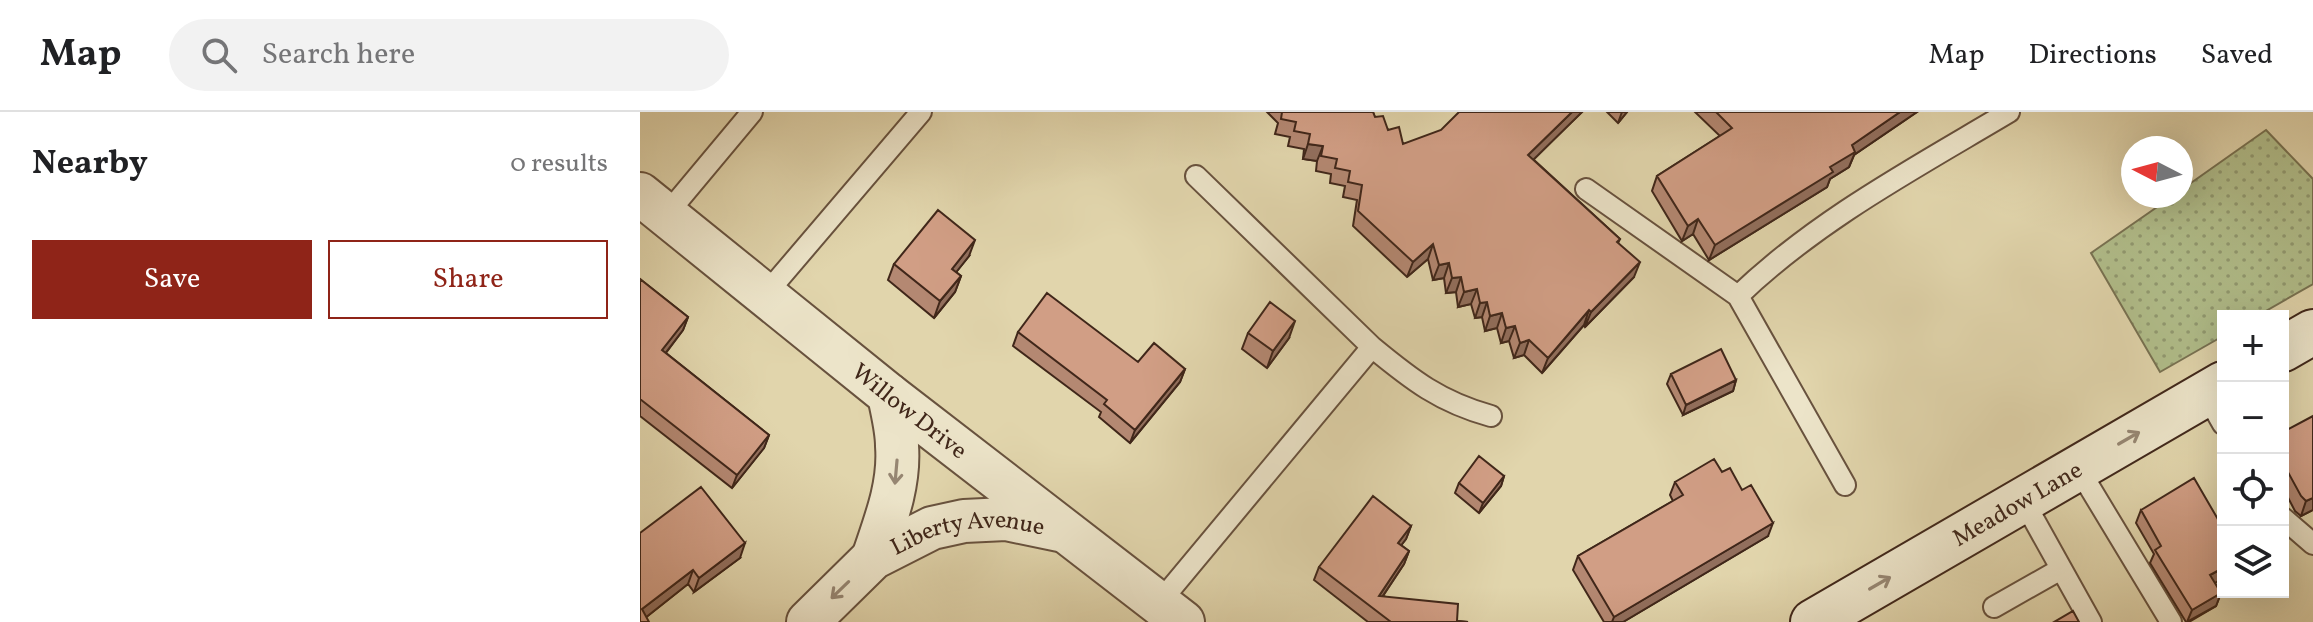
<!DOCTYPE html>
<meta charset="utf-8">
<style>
:root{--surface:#fff;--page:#f2f2f2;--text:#202124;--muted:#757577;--line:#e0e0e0;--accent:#8f2418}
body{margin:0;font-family:Vollkorn,serif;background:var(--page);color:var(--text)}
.controls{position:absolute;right:24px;bottom:24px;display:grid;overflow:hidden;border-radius:0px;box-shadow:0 8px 32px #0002}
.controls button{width:72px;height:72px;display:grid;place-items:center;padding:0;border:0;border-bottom:2px solid var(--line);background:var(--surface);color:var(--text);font:40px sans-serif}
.compass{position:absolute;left:1481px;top:24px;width:72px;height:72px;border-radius:50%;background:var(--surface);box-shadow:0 8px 32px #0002;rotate:276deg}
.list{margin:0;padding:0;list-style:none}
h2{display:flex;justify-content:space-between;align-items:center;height:104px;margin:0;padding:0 32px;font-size:34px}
h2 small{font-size:26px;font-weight:400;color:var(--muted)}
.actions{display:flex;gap:16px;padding:24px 32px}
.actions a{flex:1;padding:18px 0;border:2px solid var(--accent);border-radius:0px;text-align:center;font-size:28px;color:var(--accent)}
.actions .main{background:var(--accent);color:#fff}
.icon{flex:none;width:44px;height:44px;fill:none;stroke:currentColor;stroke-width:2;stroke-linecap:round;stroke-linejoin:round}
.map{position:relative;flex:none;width:1673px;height:510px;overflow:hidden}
header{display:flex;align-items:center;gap:48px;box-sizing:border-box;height:112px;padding:0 40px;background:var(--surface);border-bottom:2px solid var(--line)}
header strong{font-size:38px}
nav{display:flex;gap:44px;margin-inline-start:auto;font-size:28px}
.search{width:560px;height:72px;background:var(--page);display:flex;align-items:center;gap:20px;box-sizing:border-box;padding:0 28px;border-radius:44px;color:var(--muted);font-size:30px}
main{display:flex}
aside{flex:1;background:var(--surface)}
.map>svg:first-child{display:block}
</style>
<header>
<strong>Map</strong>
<div class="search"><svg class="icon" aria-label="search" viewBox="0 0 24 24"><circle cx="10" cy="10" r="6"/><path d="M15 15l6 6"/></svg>Search here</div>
<nav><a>Map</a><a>Directions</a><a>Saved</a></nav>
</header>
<main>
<aside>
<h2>Nearby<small>0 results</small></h2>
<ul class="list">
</ul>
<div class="actions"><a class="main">Save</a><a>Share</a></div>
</aside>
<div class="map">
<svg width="1673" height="510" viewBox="0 0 1673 510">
<defs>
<pattern id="grass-dots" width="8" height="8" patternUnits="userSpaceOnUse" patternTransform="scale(2)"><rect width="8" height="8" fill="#b1be8b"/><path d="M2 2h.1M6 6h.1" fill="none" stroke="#919a71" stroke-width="1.8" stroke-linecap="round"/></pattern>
</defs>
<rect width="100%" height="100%" fill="#e1d5ac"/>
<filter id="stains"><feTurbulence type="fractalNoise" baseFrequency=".0025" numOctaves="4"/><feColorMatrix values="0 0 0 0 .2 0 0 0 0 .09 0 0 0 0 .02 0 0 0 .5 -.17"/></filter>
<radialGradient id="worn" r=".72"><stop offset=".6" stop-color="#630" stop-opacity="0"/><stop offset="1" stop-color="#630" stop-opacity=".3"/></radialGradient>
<!-- grass -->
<path fill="url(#grass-dots)" stroke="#787252" stroke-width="2" d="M1626,18L1673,67V172L1617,204H1583V224L1520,260L1451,141L1533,84H1541V78Z"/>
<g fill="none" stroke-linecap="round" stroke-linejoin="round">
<defs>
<path id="lane" d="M946,77L1098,184
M26,103L112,0
M125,183L281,0
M732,235C772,268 800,290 851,304
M1566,282L1583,312
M1438,356L1531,510
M1205,373L1098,184C1177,108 1275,56 1369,0
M1383,388L1451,510
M1643,406L1673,432
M519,491L732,235L556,64
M1354,495L1421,457"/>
<g id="street">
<path id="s1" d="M0,82L249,283L543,510"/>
<path d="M233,446C245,410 260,373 257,334C257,317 252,299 249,283"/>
<path id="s2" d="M168,510L233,446L292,416L324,409L366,407L419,418"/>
</g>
<g id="secondary">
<path d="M1643,237L1673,220"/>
<path id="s3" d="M1173,510L1583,272"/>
</g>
</defs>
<!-- lane casing -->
<use href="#lane" stroke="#68523e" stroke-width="24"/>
<!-- street casing -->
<use href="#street" stroke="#68523e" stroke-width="46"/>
<!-- secondary casing -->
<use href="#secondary" stroke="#40271a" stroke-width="48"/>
<!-- lane -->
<use href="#lane" stroke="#ece4c9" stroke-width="20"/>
<!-- street -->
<use href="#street" stroke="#ece4c9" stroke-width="42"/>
<!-- secondary -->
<use href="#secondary" stroke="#ece4c9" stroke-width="44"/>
</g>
<!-- wall -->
<path fill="#b48872" stroke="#40271a" stroke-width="2" d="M627,0H733L735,5L763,32L942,0L893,47L980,127L978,131L994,165L945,215L944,213L902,261L884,243L874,246L869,229L861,231L857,216L845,219L842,205L835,206L831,192L818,195L816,180L806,181L804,166L793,168L788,147L767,165L713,114L717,88L703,85L705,74L690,71L691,62L676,59L677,49L663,47L664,37L648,34L650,25L635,22L638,11Z
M967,0H987L978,11Z
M1055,0H1277L1214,43L1209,55L1190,67L1187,75L1069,148L1053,122L1042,129L1012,79L1017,64L1080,24Z
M329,144L316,160L321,164L315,180L294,206L248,168L254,152Z
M0,167L48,205L43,218L26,241L129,323L124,336L92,376L0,304Z
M378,220L498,250L545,257L540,270L490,331L459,305L461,300L373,234Z
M608,221L649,226L627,256L602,237Z
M1031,262L1096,268L1093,279L1043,303L1027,272Z
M1643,320L1673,398L1661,404L1655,399L1643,376Z
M1082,360L1128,424L983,510H964L933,458L938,444L1033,389L1030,383L1035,370Z
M864,364L861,374L839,401L815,381L819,371Z
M1501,398L1583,466L1575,471L1581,481L1576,494L1549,510H1546L1510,451L1514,442L1496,411Z
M771,414L766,427L761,433L769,439L764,452L743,484L817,509L828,510H728L674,468L679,455Z
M0,421L100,446L54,480L48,472L0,510Z"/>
<!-- shaded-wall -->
<path fill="#926f5d" stroke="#40271a" stroke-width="2" d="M932,0H942L883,58L888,43Z
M982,0H987L978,11Z
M1260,0H1277L1214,43L1209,55L1190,67L1187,75L1069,148L1075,133L1190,55L1212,33Z
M668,32L683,34L677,49L663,47Z
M1058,107L1053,122L1042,129L1048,114Z
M335,128L329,144L306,173L312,157Z
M793,132L788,147L767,165L773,150Z
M1000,150L994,165L945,215L951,200Z
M809,151L804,166L793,168L799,153Z
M321,164L315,180L294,206L300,189Z
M821,165L816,180L806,181L812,166Z
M837,177L831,192L818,195L824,180Z
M847,190L842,205L835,206L840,191Z
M949,198L944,213L902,261L908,246Z
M862,201L857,216L845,219L850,204Z
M48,205L43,218L17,252L22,238Z
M655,209L649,226L627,256L633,239Z
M875,214L869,229L861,231L866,216Z
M889,228L884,243L874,246L880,231Z
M545,257L540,270L490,331L495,318Z
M1096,268L1093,279L1043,303L1046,293Z
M129,323L124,336L92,376L97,363Z
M864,364L861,374L839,401L843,391Z
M1673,386V398L1661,404L1666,389Z
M1133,411L1128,424L983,510H972L974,505Z
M771,414L766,427L753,444L758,431Z
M105,431L100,446L54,480L59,466Z
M769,439L764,452L734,497L739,484Z
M1583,456V466L1565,477L1570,463Z
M53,458L48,472L0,510L2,497Z
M1581,481L1576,494L1547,510L1552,498Z"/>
<!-- building -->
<path fill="#d19e85" stroke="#40271a" stroke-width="2" d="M642,0H733L735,5L743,4L748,18L759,15L763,32L801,18L819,0H932L888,43L980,127L977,130L1000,150L951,200L949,198L908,246L889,228L880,231L875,214L866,216L862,201L850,204L847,190L840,191L837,177L824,180L821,165L812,166L809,151L799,153L793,132L773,150L718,99L722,73L708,70L710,59L695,56L697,47L681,44L683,34L668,32L670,22L654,19L656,10L641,7Z
M1076,0H1260L1212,33L1215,40L1190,55L1193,60L1075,133L1058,107L1048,114L1017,64L1092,16Z
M298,98L335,128L312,157L321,164L300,189L254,152Z
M0,167L48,205L22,238L129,323L97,363L0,287Z
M407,181L498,250L514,231L545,257L495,318L464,292L467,288L378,220Z
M630,190L655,209L633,239L608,221Z
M1081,237L1096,268L1046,293L1031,262Z
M1673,304V386L1666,389L1661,384L1643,351V320Z
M839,344L864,364L843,391L819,371Z
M1074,347L1082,360L1090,356L1102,378L1111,373L1133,411L974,505L938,444L1043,383L1035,370Z
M1554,366L1583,416V456L1570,463L1581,481L1552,498L1515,438L1521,434L1501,398Z
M61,375L105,431L59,466L53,458L2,497L9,510H0V421Z
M733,384L771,414L758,431L769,439L739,484L818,492L817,509L828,510H751L679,455Z
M1433,499L1439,510H1414Z"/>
<!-- one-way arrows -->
<defs><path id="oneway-shaft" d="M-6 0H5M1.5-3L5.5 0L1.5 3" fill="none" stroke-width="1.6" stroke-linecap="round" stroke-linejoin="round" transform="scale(2)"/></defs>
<g stroke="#968672">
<use href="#oneway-shaft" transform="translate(1489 326) rotate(-30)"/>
<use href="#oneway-shaft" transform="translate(256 360) rotate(95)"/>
<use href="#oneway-shaft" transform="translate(1240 471) rotate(-30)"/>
<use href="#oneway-shaft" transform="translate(200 478) rotate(136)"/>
</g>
<g text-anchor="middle" stroke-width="8" stroke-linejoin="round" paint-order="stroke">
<!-- street labels -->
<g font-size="24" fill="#40271a" stroke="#ece4c9">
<text dy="8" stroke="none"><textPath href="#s1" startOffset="346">Willow Drive</textPath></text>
<text dy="8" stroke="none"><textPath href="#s3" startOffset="236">Meadow Lane</textPath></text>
<text dy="8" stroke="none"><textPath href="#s2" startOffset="192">Liberty Avenue</textPath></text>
</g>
</g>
<rect width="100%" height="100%" filter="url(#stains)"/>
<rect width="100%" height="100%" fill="url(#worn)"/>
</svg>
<div class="controls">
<button>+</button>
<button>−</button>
<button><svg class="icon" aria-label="locate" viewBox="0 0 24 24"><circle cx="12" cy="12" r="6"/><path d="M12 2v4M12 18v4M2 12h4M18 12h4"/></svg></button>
<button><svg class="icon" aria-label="layers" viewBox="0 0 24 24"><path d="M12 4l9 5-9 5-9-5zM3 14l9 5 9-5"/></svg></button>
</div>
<svg class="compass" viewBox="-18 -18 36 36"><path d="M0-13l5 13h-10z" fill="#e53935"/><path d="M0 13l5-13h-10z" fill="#757577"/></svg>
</div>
</main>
